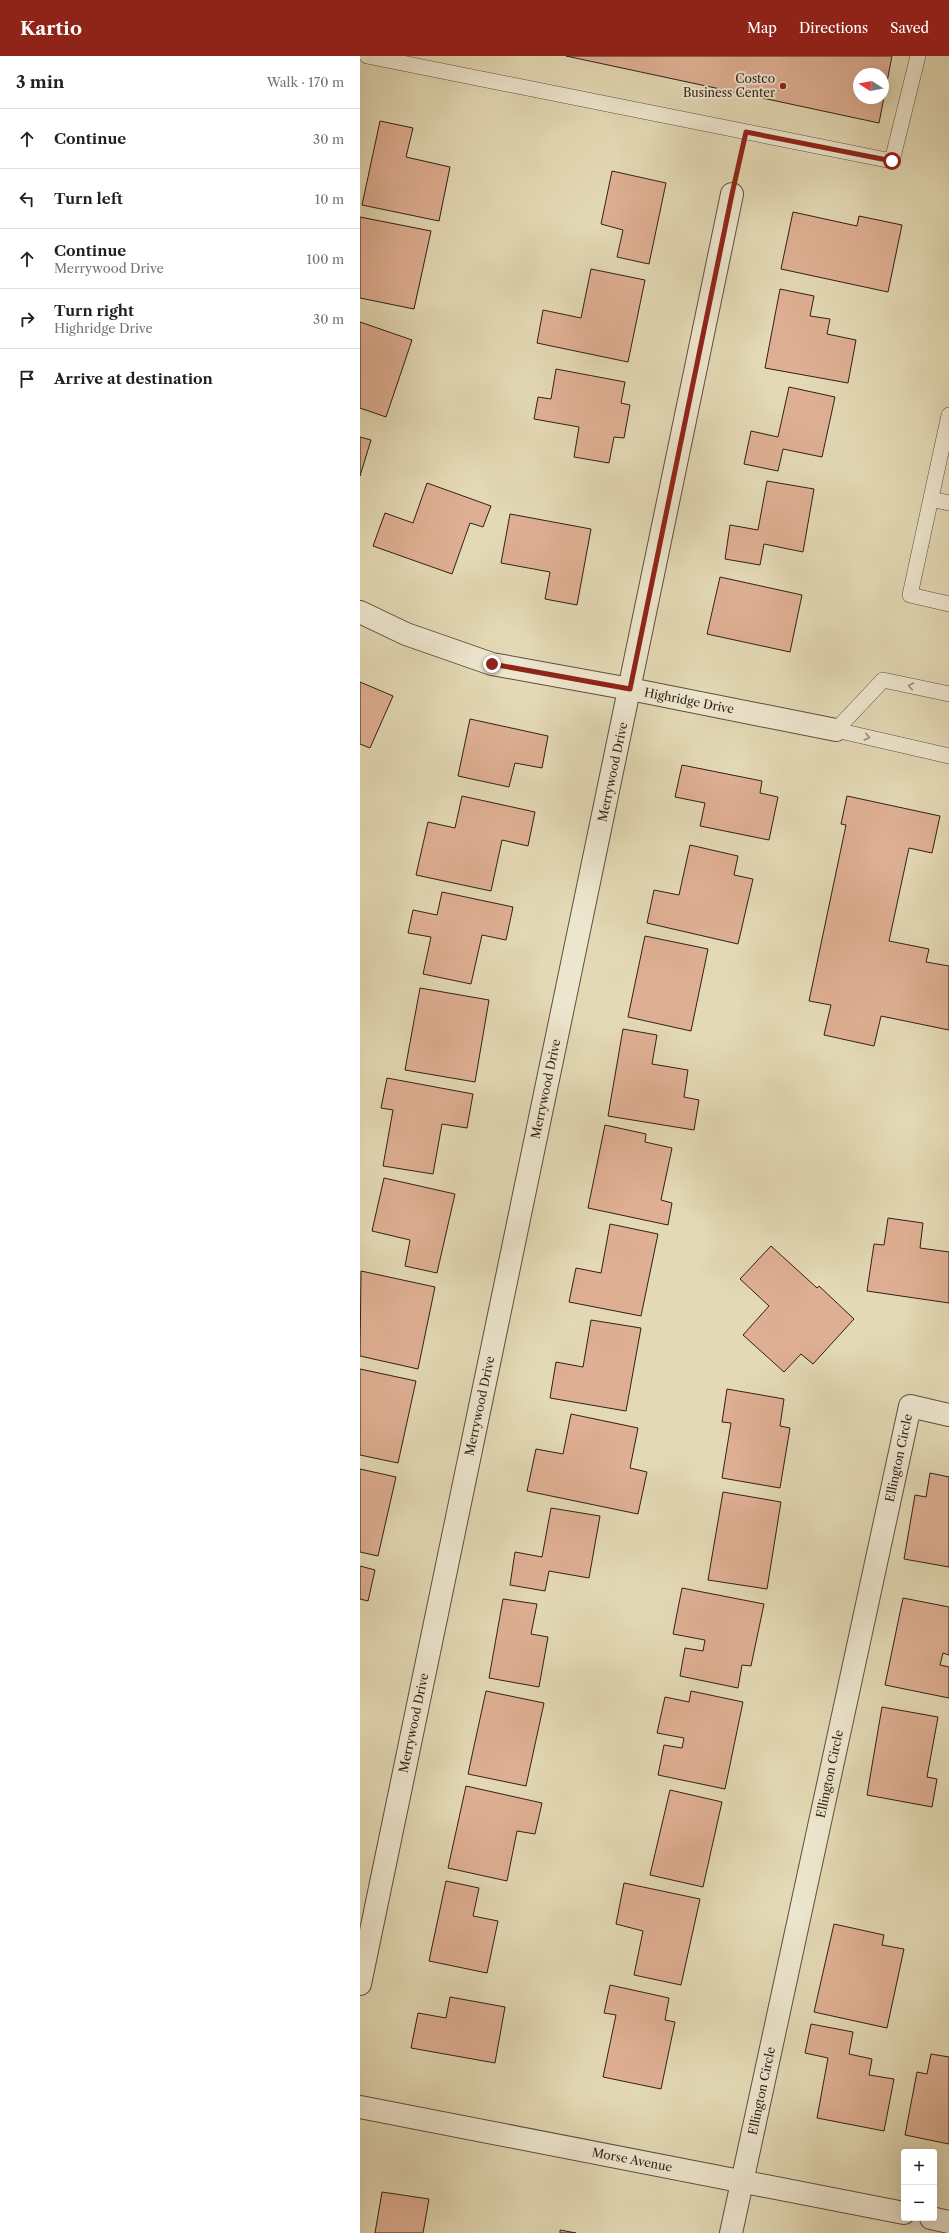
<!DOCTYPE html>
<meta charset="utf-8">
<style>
:root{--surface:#fff;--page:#f2f2f2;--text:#202124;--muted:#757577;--line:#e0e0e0;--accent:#8f2418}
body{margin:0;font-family:"Libre Caslon Text",serif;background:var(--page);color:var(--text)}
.controls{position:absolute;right:12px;bottom:12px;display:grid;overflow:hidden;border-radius:4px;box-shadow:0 4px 16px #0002}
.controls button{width:36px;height:36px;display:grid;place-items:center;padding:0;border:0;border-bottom:1px solid var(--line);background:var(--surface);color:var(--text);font:20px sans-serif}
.compass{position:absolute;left:493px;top:12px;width:36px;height:36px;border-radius:50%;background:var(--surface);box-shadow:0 4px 16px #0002;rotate:281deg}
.stop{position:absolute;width:12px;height:12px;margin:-9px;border:3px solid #8f2418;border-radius:50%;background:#fff}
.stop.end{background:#8f2418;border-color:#fff;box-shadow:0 1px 4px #0008}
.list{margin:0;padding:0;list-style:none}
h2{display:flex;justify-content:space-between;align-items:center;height:52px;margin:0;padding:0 16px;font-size:17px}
h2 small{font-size:13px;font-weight:400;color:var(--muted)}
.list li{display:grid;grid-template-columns:26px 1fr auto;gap:12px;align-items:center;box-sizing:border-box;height:60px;padding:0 16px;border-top:1px solid var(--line)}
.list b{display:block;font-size:15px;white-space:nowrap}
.list p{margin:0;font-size:13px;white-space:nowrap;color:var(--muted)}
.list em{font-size:13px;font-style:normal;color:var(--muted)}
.icon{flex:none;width:22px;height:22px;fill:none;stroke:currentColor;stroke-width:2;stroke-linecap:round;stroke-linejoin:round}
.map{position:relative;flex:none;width:589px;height:2177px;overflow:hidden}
header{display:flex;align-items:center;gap:24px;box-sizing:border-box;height:56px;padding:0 20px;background:var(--accent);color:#fff}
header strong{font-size:19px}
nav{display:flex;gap:22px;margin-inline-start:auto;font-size:14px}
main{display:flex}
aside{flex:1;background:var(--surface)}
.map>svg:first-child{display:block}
</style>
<header>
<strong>Kartio</strong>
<nav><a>Map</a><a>Directions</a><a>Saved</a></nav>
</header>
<main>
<aside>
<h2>3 min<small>Walk · 170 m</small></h2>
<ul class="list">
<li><svg class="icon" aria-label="ahead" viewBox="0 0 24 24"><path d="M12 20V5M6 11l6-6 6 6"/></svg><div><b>Continue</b></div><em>30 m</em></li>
<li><svg class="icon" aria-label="left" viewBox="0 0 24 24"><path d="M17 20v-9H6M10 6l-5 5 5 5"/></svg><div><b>Turn left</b></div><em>10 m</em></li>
<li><svg class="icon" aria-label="ahead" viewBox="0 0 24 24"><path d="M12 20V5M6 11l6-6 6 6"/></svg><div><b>Continue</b><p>Merrywood Drive</p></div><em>100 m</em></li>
<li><svg class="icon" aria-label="right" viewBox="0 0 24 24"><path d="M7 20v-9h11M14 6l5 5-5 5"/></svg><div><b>Turn right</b><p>Highridge Drive</p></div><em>30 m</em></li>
<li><svg class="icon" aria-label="arrive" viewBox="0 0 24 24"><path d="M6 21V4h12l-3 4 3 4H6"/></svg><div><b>Arrive at destination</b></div></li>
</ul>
</aside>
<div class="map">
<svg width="589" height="2177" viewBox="0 0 589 2177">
<rect width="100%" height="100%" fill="#e3d9b4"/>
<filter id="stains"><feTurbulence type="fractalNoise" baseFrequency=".005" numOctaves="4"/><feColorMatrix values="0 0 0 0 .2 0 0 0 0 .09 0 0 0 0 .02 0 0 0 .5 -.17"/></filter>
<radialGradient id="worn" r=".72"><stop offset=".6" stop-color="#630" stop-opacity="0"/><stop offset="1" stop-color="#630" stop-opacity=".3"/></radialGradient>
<!-- building -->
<path fill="#dfaf93" stroke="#311f18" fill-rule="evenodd" d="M206,0H532L519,67ZM499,18H523V42H499Z
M20,65L53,72L46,101L90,111L79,165L2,149Z
M252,115L306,127L289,208L257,201L263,174L241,168Z
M433,156L497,170L499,160L542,169L528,236L421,213Z
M0,161L71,175L54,253L0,242Z
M231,213L285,224L268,306L177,287L183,254L221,262Z
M420,233L454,240L450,260L470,263L467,278L496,284L488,327L405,312Z
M0,266L52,284L26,361L0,352Z
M196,313L265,326L261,347L270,349L264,382L254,381L249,407L214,401L219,371L174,363L178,341L191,343Z
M429,331L475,341L462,401L423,393L418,415L384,408L391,375L418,381Z
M0,381L11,384L0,420Z
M407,425L454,433L443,496L404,488L400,509L365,503L370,469L398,474Z
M67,427L131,450L123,471L110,467L92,518L13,490L25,457L53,467Z
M150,458L231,473L217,549L185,543L190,516L141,507Z
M360,521L442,539L430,596L347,578Z
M0,626L33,640L10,692L0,688Z
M110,663L188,680L182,712L155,707L149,731L98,720Z
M322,709L402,725L400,737L418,741L409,784L340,770L345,747L315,741Z
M102,740L175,756L168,790L142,784L131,835L56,819L68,766L95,772Z
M487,740L580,760L572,797L549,792L529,885L569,893L566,906L589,910V974L521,960L514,990L464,979L471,949L449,945L486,769L481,768Z
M330,789L378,800L374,819L393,823L378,888L287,867L294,834L319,839Z
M82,836L153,851L146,884L122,879L111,928L63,918L71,881L48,877L53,854L77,859Z
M285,880L348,893L331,975L268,961Z
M60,932L129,944L115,1026L45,1014Z
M263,973L297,979L292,1008L328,1014L324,1041L339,1044L334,1074L248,1060Z
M27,1022L113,1038L107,1072L82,1068L73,1118L23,1110L33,1054L21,1052Z
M245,1069L286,1078L285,1086L312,1092L301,1144L312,1147L308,1169L228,1152Z
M24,1122L95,1138L77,1217L45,1210L50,1184L12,1175Z
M528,1162L563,1167L560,1192L589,1196V1247L507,1235L514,1188L524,1189Z
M250,1168L298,1178L281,1260L209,1246L216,1212L241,1217Z
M411,1190L457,1232L459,1230L494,1263L453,1308L441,1298L424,1316L383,1279L409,1250L380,1223Z
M1,1215L75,1231L58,1313L0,1300Z
M231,1264L281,1272L266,1355L190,1342L196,1306L223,1311Z
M0,1313L56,1325L38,1407L0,1399Z
M367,1333L424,1343L420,1370L430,1372L420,1432L362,1422L371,1367L362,1366Z
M211,1358L278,1372L270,1412L287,1416L278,1458L167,1435L176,1393L203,1398Z
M0,1413L36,1421L18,1500L0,1496Z
M570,1417L589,1421V1511L544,1503L555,1439L566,1441Z
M363,1436L421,1446L407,1533L348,1524Z
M191,1452L240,1460L229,1522L189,1515L185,1535L150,1529L155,1496L182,1501Z
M0,1510L15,1514L8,1545L0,1543Z
M322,1532L404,1548L391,1610L382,1609L378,1632L320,1620L325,1592L343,1595L345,1584L313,1578Z
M543,1542L589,1551V1599L583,1597L580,1609L589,1611V1642L525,1629Z
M143,1543L177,1548L171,1578L188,1581L179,1631L129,1622Z
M126,1635L184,1647L166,1730L108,1718Z
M331,1635L383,1646L365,1733L298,1719L304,1689L322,1692L324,1682L297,1677L305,1641L329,1646Z
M522,1651L578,1661L567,1721L577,1723L572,1751L507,1739Z
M106,1730L182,1747L175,1778L157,1775L147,1825L88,1812Z
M310,1734L362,1746L343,1831L290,1819Z
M86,1825L119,1832L113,1860L138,1865L127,1917L69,1905Z
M264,1827L340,1843L321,1929L274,1919L283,1875L256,1868Z
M474,1868L524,1879L522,1889L544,1893L527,1972L454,1956Z
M250,1929L309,1942L305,1964L315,1966L301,2033L243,2021L256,1959L244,1957Z
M90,1941L145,1951L135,2007L51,1992L58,1957L86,1962Z
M451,1968L493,1976L489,1998L512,2003L509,2019L534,2023L524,2075L457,2062L468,2002L445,1997Z
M571,1998L589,2001V2088L545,2079L557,2016L567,2018Z
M22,2136L69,2143L63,2177H15Z
M200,2174L216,2177H200Z"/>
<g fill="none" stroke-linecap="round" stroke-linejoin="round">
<defs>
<path id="lane" d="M7,0L532,105L558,0
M589,359L550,539L589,548
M571,443L589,447
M589,638L523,624L476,674L589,700"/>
<path id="street" d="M0,556L46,578L132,608L270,633L476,674
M0,1928L372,138
M0,2051L544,2157
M571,2162L589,2166
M371,2177L550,1350L589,1359"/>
</defs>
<!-- lane casing -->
<use href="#lane" stroke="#5e4e3f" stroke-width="16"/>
<!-- street casing -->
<use href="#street" stroke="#5e4e3f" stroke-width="24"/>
<!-- path -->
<path stroke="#311f18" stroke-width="2.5" stroke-dasharray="1 2" stroke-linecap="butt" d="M378,112L381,100"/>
<!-- lane -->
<use href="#lane" stroke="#ede6ce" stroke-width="15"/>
<!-- street -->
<use href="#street" stroke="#ede6ce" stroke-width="22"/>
</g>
<!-- one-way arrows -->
<defs><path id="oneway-chevron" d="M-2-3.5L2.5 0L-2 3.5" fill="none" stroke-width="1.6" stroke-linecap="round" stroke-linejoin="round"/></defs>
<g stroke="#988c7c">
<use href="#oneway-chevron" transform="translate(551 630) rotate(-168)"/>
<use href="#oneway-chevron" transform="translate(507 681) rotate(13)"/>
</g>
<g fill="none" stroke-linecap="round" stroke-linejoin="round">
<!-- route -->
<path stroke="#8f2418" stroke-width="5" d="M132,608L270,633L372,138L386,76L532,105"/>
</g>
<!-- markers -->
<circle fill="#8f2418" stroke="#ede6ce" stroke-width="1.5" cx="423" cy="30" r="4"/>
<g text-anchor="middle" stroke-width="4" stroke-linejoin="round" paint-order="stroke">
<!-- poi labels -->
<g font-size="12" fill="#311f18" stroke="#ede6ce" text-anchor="end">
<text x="415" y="27">Costco<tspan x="415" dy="14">Business Center</tspan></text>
</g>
<!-- street labels -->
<g font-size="12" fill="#311f18" stroke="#ede6ce">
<text transform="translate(329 645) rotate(11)" y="4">Highridge Drive</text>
<text transform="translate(253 716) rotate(-78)" y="4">Merrywood Drive</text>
<text transform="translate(186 1033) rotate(-78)" y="4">Merrywood Drive</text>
<text transform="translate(120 1350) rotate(-78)" y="4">Merrywood Drive</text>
<text transform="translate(539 1402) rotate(-78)" y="4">Ellington Circle</text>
<text transform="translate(54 1667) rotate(-78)" y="4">Merrywood Drive</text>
<text transform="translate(470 1718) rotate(-78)" y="4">Ellington Circle</text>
<text transform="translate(402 2035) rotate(-78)" y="4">Ellington Circle</text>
<text transform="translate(272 2104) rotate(11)" y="4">Morse Avenue</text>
</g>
</g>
<rect width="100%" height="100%" filter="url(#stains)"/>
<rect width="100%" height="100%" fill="url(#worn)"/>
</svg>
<div class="controls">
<button>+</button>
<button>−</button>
</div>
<svg class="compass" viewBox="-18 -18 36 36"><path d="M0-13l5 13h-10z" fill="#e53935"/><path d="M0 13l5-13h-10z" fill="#757577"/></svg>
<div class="stop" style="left:532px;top:105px"></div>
<div class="stop end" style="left:132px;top:608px"></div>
</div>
</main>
